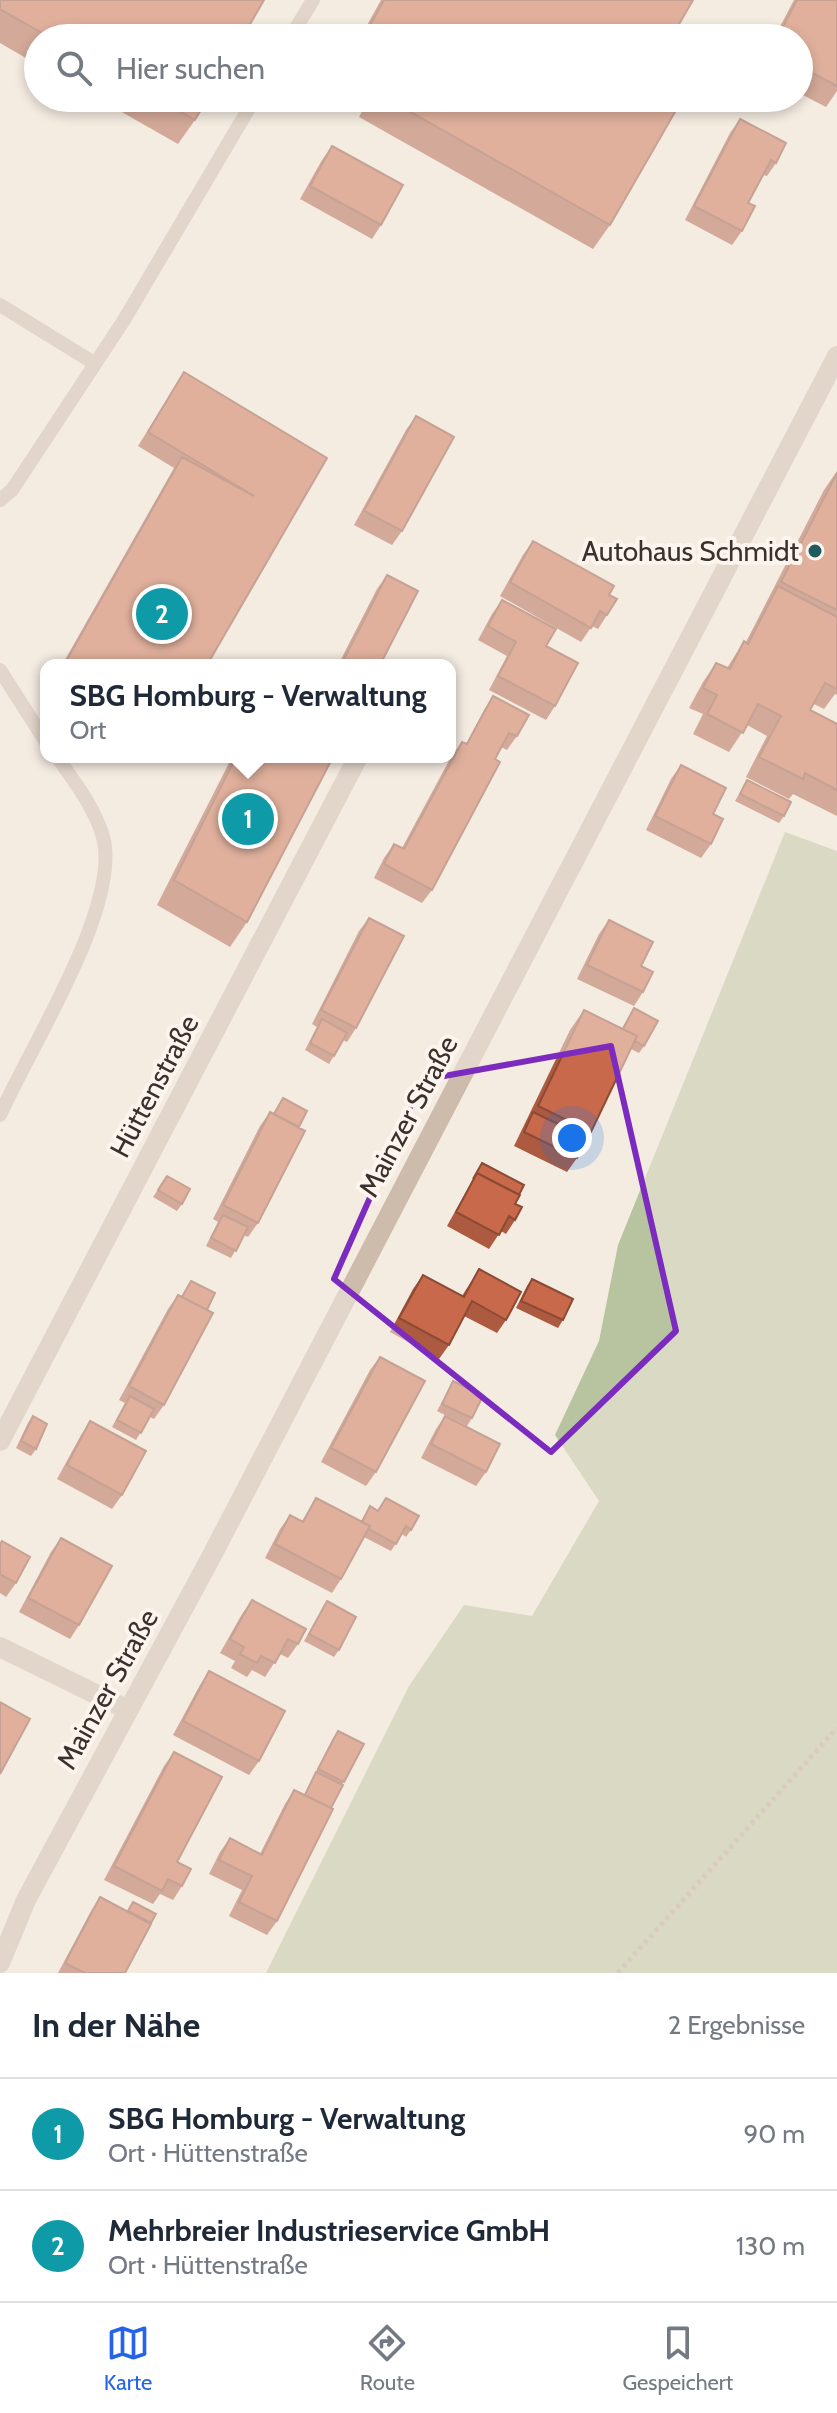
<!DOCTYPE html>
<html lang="de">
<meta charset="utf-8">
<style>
:root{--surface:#fff;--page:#f2f2f3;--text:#1f2937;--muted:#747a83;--line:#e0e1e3;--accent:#2563eb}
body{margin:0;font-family:Cabin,sans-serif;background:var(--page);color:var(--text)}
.you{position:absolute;left:572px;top:1138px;width:28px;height:28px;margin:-20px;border:6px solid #fff;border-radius:50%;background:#1a73e8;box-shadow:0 0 0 12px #1a73e833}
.badge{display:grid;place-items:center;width:52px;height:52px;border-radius:50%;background:var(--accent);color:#fff;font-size:26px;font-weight:700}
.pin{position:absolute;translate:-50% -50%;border:4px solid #fff;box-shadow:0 2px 8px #0006}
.popup{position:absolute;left:40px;top:659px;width:416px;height:104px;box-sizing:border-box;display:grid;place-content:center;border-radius:16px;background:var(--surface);filter:drop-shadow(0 2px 6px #0005);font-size:26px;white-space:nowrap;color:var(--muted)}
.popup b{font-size:30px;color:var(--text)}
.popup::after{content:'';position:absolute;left:50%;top:100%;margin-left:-16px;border:16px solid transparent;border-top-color:var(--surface)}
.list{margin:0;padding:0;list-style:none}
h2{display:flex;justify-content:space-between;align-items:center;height:104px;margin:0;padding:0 32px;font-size:34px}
h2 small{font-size:26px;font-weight:400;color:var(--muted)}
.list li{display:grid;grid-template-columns:52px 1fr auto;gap:24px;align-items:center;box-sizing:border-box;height:112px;padding:0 32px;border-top:2px solid var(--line)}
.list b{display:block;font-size:30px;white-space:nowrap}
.list p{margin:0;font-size:26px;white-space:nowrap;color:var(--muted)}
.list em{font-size:26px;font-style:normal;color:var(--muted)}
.icon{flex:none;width:44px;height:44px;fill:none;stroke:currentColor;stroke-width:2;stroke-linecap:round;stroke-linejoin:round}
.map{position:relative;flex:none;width:837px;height:1973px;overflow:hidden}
.search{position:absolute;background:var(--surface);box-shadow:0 4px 12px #0003;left:24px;right:24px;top:24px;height:88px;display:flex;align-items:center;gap:20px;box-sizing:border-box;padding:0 28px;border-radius:44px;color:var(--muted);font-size:30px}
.sheet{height:328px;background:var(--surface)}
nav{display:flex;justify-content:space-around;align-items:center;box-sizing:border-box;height:112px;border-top:2px solid var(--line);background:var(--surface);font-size:22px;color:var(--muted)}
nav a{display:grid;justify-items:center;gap:4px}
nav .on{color:var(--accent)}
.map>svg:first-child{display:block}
</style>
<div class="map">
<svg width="837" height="1973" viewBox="0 0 837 1973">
<rect width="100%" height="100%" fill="#f4ebe1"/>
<!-- green -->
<path fill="#b8c4a0" d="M785,832L837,851V1973H266L409,1686L464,1605L532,1616L599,1501L555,1435L599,1341L618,1245Z"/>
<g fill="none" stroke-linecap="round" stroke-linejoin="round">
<!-- path -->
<path stroke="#b9a596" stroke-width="5" stroke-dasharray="4 4" stroke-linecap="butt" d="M618,1973L837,1728"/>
<!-- service -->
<path stroke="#cdbbac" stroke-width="14" d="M290,38L313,0
M0,305L94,363
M0,500L12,490L124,320L255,98
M0,670L46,742
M0,1115C29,1049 122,905 103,837C95,808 74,781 57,757"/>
<!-- minor -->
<path stroke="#cdbbac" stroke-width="20" d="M0,1441L358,757
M0,1647L126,1709
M0,1963L26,1900L210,1559L837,356"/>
</g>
<!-- wall -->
<path fill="#ac5a40" d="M0,0L242,38H38V65L0,43Z
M381,0H693L671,38H360Z
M794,0H837V91L826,107L799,93V38H774Z
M97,98H208L195,120L178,144Z
M369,98H683L610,225L593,249L359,117Z
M740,119L776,163L767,176L763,175L748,203L742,231L732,245L685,220L730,133Z
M332,146L381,225L372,239L300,199L322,160Z
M184,372L327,458L207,665H62L174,468L138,446Z
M416,416L402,531L392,545L354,525L406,430Z
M837,471V695L835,694L824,709L814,704L810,710L837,724V816L793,794L789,799L746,777L767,736L747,725L729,752L693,734L703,714L689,708L703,682L716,663L727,668L744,641L746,642L824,490Z
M533,541L609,595L607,615L598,629L592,626L581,642L500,596L523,555Z
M387,575L380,665H338L377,589Z
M502,600L546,646L555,706L546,720L489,690L507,656L478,640L492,614Z
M493,696L517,736L507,750L501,747L432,890L422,903L374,878L384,858L394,844L402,848L452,755L462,742L466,744L484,710Z
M232,757H333L247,922L230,947L157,905Z
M681,765L713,814L711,844L701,858L646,830L671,779Z
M747,780L784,816L779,823L735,801Z
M369,918L356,1028L347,1042L343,1040L329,1064L305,1050L317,1027L312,1024L359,931Z
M609,920L641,966L643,992L634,1006L577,979L599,934Z
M634,1008L644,1046L639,1053L631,1049L591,1132L577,1158L567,1172L514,1146L570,1030L584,1010L622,1028Z
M283,1098L299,1127L258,1223L248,1237L244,1235L231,1258L206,1246L218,1222L213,1219L260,1126L270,1112L273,1114Z
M482,1163L515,1204V1220L506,1234L501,1231L489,1249L447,1226Z
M167,1176L182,1204L177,1211L153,1197Z
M479,1269L506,1320L497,1333L464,1316L449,1345L439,1359L390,1332L413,1289L423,1275L462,1296Z
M532,1279L563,1320L558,1328L516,1308L527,1286Z
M191,1281L207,1310L164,1405L154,1419L150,1417L136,1440L112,1427L125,1403L119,1400L168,1309L178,1295L181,1297Z
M380,1357L376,1472L366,1486L321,1462L370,1370Z
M453,1381L472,1418L467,1426L437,1411Z
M33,1416L36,1449L31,1456L16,1448L28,1423Z
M445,1416L486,1472L476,1486L421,1458L436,1429Z
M90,1421L122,1495L112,1509L57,1479L81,1435Z
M316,1498L361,1521L370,1506L378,1510L386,1498L411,1530L406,1537L402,1534L391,1551L364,1537L341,1579L332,1593L265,1558L280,1529L290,1515L302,1521Z
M61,1538L79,1625L70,1639L19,1612L51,1552Z
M0,1544L16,1583L6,1597L0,1593Z
M252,1600L298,1644L288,1658L280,1654L265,1677L252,1670L247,1677L231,1668L235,1661L220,1653L242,1614Z
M327,1601L339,1650L334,1657L304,1641Z
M209,1671L259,1761L249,1775L173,1735L200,1685Z
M338,1731L364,1744L342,1785L277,1921L267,1935L229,1916L242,1890L209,1874L220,1852L230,1838L260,1854L285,1804L294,1790L304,1795L333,1738Z
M174,1752L177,1862L182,1886L173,1900L160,1894L153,1904L104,1880L164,1766Z
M100,1897L127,1911L133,1902L125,1973H58L91,1911Z"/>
<!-- building -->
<path fill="#c8694b" stroke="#8c4a34" stroke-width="2" d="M0,0H264L242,38H51L0,9Z
M384,0H693L671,38H380L367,31Z
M797,0H837V86L799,66V38H777Z
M157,98H208L195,120Z
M386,98H683L610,225Z
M740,119L786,143L776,163L771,160L748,203L755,206L742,231L694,206Z
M332,146L403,185L381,225L310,186Z
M184,372L327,458L207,665H64L182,457L254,496L148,432Z
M416,416L454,437L402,531L364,511Z
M837,473V610L781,582Z
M533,541L614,586L609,595L617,599L607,615L600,611L591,628L510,582Z
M387,575L418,591L380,665H341Z
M778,586L837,617V689L825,683L810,710L837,724V790L805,773L803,779L759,757L781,716L758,704L743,733L707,714L717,695L703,688L716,663L730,669L744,641L748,644Z
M502,600L556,629L546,646L578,663L555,706L498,676L516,642L488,626Z
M493,696L529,715L517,736L509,733L495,759L500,762L432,890L384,864L394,844L404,849L462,742L467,744Z
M236,757H333L247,922L174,880Z
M681,765L726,788L713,814L723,819L711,844L655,816Z
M747,780L791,802L784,816L740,794Z
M369,918L404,936L356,1028L321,1010Z
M609,920L653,942L641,966L653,972L643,992L587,965Z
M634,1008L658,1021L644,1046L635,1041L637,1036L623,1029Z
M584,1010L637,1036L591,1132L538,1106Z
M322,1019L347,1033L334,1056L310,1043Z
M283,1098L307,1111L299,1127L274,1114Z
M270,1112L305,1131L258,1223L223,1205Z
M533,1112L587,1138L577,1158L524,1132Z
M482,1163L524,1185L519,1195L477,1173L473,1179Z
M477,1173L520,1195L515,1204L522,1207L515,1220L509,1216L499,1235L456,1212Z
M167,1176L190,1189L182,1204L158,1190Z
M223,1215L248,1227L236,1251L211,1238Z
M479,1269L521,1292L506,1320L472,1301L449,1345L399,1318L423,1275L464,1297Z
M532,1279L573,1299L563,1320L521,1301Z
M191,1281L215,1293L207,1310L182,1297Z
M178,1295L213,1313L164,1405L129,1386Z
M380,1357L425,1381L376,1472L331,1448Z
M453,1381L483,1396L472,1418L442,1404Z
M130,1396L154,1409L141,1433L117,1420Z
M33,1416L47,1424L36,1449L21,1441Z
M445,1416L500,1444L486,1472L431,1444Z
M90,1421L146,1451L122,1495L67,1465Z
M316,1498L370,1526L341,1579L275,1544L290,1515L303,1522Z
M386,1498L419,1516L411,1530L406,1526L396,1544L369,1529L370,1526L362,1522L370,1506L378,1511Z
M61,1538L112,1566L79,1625L28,1598Z
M2,1541L30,1557L16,1583L0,1574V1544Z
M252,1600L306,1629L298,1644L288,1639L275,1663L261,1656L257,1663L240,1654L244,1647L230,1639Z
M327,1601L356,1617L339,1650L309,1634Z
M209,1671L285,1711L259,1761L183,1721Z
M0,1702L30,1719L0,1774Z
M338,1731L364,1744L344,1782L318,1769Z
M174,1752L222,1777L177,1862L191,1869L182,1886L168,1879L162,1891L114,1866Z
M316,1772L343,1785L331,1808L305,1795Z
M294,1790L333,1809L277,1921L239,1902L252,1876L219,1860L230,1838L262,1855Z
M100,1897L151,1924L125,1973H85L65,1963Z
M133,1902L156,1914L151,1923L128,1911Z"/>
<!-- marked area -->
<path d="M0 0H837V1973H0ZM611,1046L676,1331L551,1452L334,1279L422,1080Z" fill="#f4ebe1" fill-opacity=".55" fill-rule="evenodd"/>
<path fill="none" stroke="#7b2cbf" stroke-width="6" stroke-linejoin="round" d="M611,1046L676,1331L551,1452L334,1279L422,1080Z"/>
<!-- markers -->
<circle fill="#1f5a5e" stroke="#fbf5ee" stroke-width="3" cx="815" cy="551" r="8"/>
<g text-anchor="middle" stroke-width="8" stroke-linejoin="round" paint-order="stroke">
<!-- poi labels -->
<g font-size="28" fill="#3b302b" stroke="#fbf5ee" text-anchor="end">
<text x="799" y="561">Autohaus Schmidt</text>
</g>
<!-- street labels -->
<g font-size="28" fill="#3b302b" stroke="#fbf5ee">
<text transform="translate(154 1086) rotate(-62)" y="10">Hüttenstraße</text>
<text transform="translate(408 1116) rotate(-62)" y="10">Mainzer Straße</text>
<text transform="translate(107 1689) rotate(-61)" y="10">Mainzer Straße</text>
</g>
</g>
</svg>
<div class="you"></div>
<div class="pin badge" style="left:248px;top:819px;background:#0f9aa8">1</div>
<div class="popup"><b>SBG Homburg - Verwaltung</b>Ort</div>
<div class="pin badge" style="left:162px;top:614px;background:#0f9aa8">2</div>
<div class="search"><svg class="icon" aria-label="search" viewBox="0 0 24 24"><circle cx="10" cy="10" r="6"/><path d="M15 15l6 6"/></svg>Hier suchen</div>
</div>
<section class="sheet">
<h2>In der Nähe<small>2 Ergebnisse</small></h2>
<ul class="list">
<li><span class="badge" style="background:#0f9aa8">1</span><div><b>SBG Homburg - Verwaltung</b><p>Ort · Hüttenstraße</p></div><em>90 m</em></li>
<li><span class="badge" style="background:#0f9aa8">2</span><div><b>Mehrbreier Industrieservice GmbH</b><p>Ort · Hüttenstraße</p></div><em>130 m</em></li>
</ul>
</section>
<nav>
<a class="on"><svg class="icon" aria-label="map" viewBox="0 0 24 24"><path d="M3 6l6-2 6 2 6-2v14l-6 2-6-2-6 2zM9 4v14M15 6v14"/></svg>Karte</a>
<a><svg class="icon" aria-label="directions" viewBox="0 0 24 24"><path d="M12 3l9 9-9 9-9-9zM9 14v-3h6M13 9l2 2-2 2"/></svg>Route</a>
<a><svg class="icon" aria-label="saved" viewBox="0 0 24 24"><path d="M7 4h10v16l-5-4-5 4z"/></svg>Gespeichert</a>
</nav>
